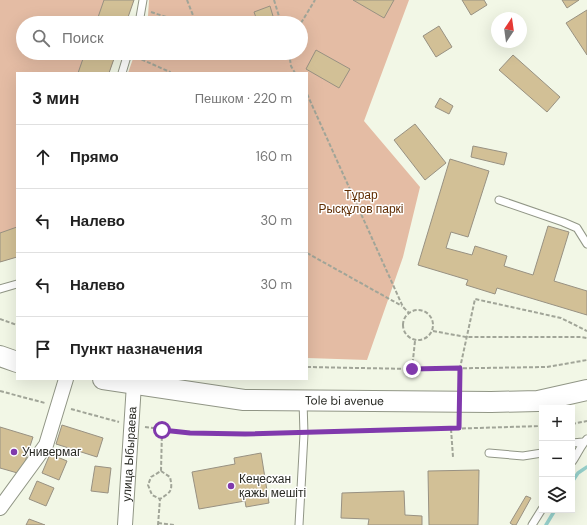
<!DOCTYPE html>
<html lang="ru">
<meta charset="utf-8">
<style>
:root{--surface:#fff;--page:#f6f6f6;--text:#222;--muted:#767676;--line:#e0e0e0}
body{margin:0;font-family:"DM Sans",sans-serif;background:var(--page);color:var(--text)}
.controls{position:absolute;right:12px;bottom:12px;display:grid;overflow:hidden;border-radius:0px;box-shadow:0 4px 16px #0002}
.controls button{width:36px;height:36px;display:grid;place-items:center;padding:0;border:0;border-bottom:1px solid var(--line);background:var(--surface);color:var(--text);font:20px sans-serif}
.compass{position:absolute;left:491px;top:12px;width:36px;height:36px;border-radius:50%;background:var(--surface);box-shadow:0 4px 16px #0002;rotate:13deg}
.stop{position:absolute;width:12px;height:12px;margin:-9px;border:3px solid #8039ac;border-radius:50%;background:#fff}
.stop.end{background:#8039ac;border-color:#fff;box-shadow:0 1px 4px #0008}
.list{margin:0;padding:0;list-style:none}
h2{display:flex;justify-content:space-between;align-items:center;height:52px;margin:0;padding:0 16px;font-size:17px}
h2 small{font-size:13px;font-weight:400;color:var(--muted)}
.list li{display:grid;grid-template-columns:26px 1fr auto;gap:12px;align-items:center;box-sizing:border-box;height:64px;padding:0 16px;border-top:1px solid var(--line)}
.list b{display:block;font-size:15px;white-space:nowrap}
.list em{font-size:13px;font-style:normal;color:var(--muted)}
.icon{flex:none;width:22px;height:22px;fill:none;stroke:currentColor;stroke-width:2;stroke-linecap:round;stroke-linejoin:round}
.map{position:relative;flex:none;width:587px;height:525px;overflow:hidden}
.search{position:absolute;background:var(--surface);box-shadow:0 4px 16px #0002;left:16px;top:16px;width:292px;height:44px;display:flex;align-items:center;gap:10px;box-sizing:border-box;padding:0 14px;border-radius:22px;color:var(--muted);font-size:15px}
.panel{position:absolute;background:var(--surface);box-shadow:0 4px 16px #0002;left:16px;top:72px;width:292px;height:308px;border-radius:0px}
.map>svg:first-child{display:block}
</style>
<div class="map">
<svg width="587" height="525" viewBox="0 0 587 525">
<rect width="100%" height="100%" fill="#f2f7e6"/>
<!-- green -->
<path fill="#e4bca4" d="M0,0H134L126,23H23V53H116L109,73H17V257L0,262Z
M149,0H409L364,121L420,187L403,257L367,360L307,358V73H128L135,53H301V23H145L148,16Z"/>
<g fill="none" stroke-linecap="round" stroke-linejoin="round">
<!-- stream -->
<path stroke="#95cfca" stroke-width="3.5" d="M572,482L578,473L587,467
M546,525L555,510"/>
</g>
<!-- building -->
<path fill="#d2c096" stroke="#989182" d="M104,0H134L126,23H96Z
M353,0H394L384,18Z
M462,0H484L487,5L471,15Z
M562,0H579L567,8Z
M270,6L275,23H258L254,12Z
M587,10V55L566,23Z
M439,26L452,47L436,57L423,36Z
M316,50L350,69L339,88L306,69Z
M85,53H116L109,73H78Z
M513,55L560,97L547,112L499,70Z
M440,98L453,106L449,114L435,107Z
M415,124L446,163L425,180L394,140Z
M473,146L507,153L504,165L471,157Z
M450,159L489,171L468,237L451,232L446,248L472,255L475,246L507,256L504,266L533,275L548,226L569,232L554,281L587,291V315L497,288L495,294L466,285L468,280L418,265Z
M17,227V257L0,262V233Z
M62,425L103,438L97,457L56,444Z
M0,427L33,437L21,474L0,468Z
M261,453L269,503L246,507L245,501L199,509L192,472L235,464L234,458Z
M50,454L67,461L59,480L42,473Z
M95,466L111,468L108,493L91,491Z
M479,470L478,525H429L428,471Z
M37,481L54,488L46,506L29,499Z
M404,491L405,515L422,516V525H368L369,519L341,518L342,493Z
M526,496L531,498L516,525H513L510,523Z
M29,519L45,525H26Z"/>
<g fill="none" stroke-linecap="round" stroke-linejoin="round">
<defs>
<path id="lane" d="M139,23L143,0
M122,73L128,53
M499,200L563,222L577,228L587,244
M0,289L17,284
M572,443L583,442
M489,453L523,456L542,453
M572,462C577,455 581,445 587,439
M299,525L304,434L303,401
M532,525L542,509"/>
<g id="street">
<path d="M0,508L46,445L66,379"/>
<path id="s1" d="M125,525L134,384"/>
</g>
<g id="secondary">
<path d="M0,356L17,362"/>
<path id="s2" d="M103,379L244,400L491,402L538,401L587,390"/>
</g>
</defs>
<!-- lane casing -->
<use href="#lane" stroke="#919686" stroke-width="9"/>
<!-- street casing -->
<use href="#street" stroke="#919686" stroke-width="16"/>
<!-- secondary casing -->
<use href="#secondary" stroke="#919686" stroke-width="22"/>
<!-- path -->
<path stroke="#a1a598" stroke-width="2" stroke-dasharray="4 2" stroke-linecap="butt" d="M187,0L196,23
M274,0L281,23
M151,12L184,23
M301,23L315,0
M289,53L291,66L295,73
M136,57L170,72L169,73
M307,94L403,307L409,313
M307,253L402,306
M403 325a15 15 0 1 1 30 0a15 15 0 1 1-30 0Z
M0,319L17,325
M433,331L466,337H581L587,338
M307,367L412,369L547,367L587,360
M412,369L415,341
M460,387V368L475,299L561,318L587,331
M0,391L45,403
M71,409L119,422
M572,424L587,421
M145,427L190,433L296,434
M459,428V418
M451,429L453,457
M312,433L542,426
M161,471L170,477C173,491 171,492 160,499L152,495L148,485L151,477L161,471L162,430
M158,523L175,525
M158,525L160,499"/>
<!-- lane -->
<use href="#lane" stroke="#fff" stroke-width="7"/>
<!-- street -->
<use href="#street" stroke="#fff" stroke-width="14"/>
<!-- secondary -->
<use href="#secondary" stroke="#fff" stroke-width="20"/>
</g>
<g fill="none" stroke-linecap="round" stroke-linejoin="round">
<!-- route -->
<path stroke="#8039ac" stroke-width="5" d="M162,430L190,433L245,434L459,428L460,368L412,369"/>
</g>
<!-- markers -->
<g fill="#8039ac" stroke="#fff" stroke-width="1.5">
<circle cx="14" cy="452" r="4"/>
<circle cx="231" cy="486" r="4"/>
</g>
<g text-anchor="middle" stroke-width="3" stroke-linejoin="round" paint-order="stroke">
<!-- park labels -->
<g font-size="12" fill="#602d03" stroke="#fff">
<text x="361" y="199">Тұрар<tspan x="361" dy="14">Рысқұлов паркі</tspan></text>
</g>
<!-- street labels -->
<g font-size="12" fill="#292a24" stroke="#fff">
<text dy="4" stroke="none"><textPath href="#s2" startOffset="243">Tole bi avenue</textPath></text>
<text dy="4" stroke="none"><textPath href="#s1" startOffset="71">улица Ыбыраева</textPath></text>
</g>
<!-- poi labels -->
<g font-size="12" fill="#292a24" stroke="#fff" text-anchor="start">
<text x="22" y="456">Универмаг</text>
<text x="239" y="483">Кеңесхан<tspan x="239" dy="14">қажы мешіті</tspan></text>
</g>
</g>
</svg>
<div class="controls">
<button>+</button>
<button>−</button>
<button><svg class="icon" aria-label="layers" viewBox="0 0 24 24"><path d="M12 4l9 5-9 5-9-5zM3 14l9 5 9-5"/></svg></button>
</div>
<svg class="compass" viewBox="-18 -18 36 36"><path d="M0-13l5 13h-10z" fill="#e53935"/><path d="M0 13l5-13h-10z" fill="#767676"/></svg>
<div class="stop" style="left:162px;top:430px"></div>
<div class="stop end" style="left:412px;top:369px"></div>
<div class="search"><svg class="icon" aria-label="search" viewBox="0 0 24 24"><circle cx="10" cy="10" r="6"/><path d="M15 15l6 6"/></svg>Поиск</div>
<section class="panel">
<h2>3 мин<small>Пешком · 220 m</small></h2>
<ul class="list">
<li><svg class="icon" aria-label="ahead" viewBox="0 0 24 24"><path d="M12 20V5M6 11l6-6 6 6"/></svg><div><b>Прямо</b></div><em>160 m</em></li>
<li><svg class="icon" aria-label="left" viewBox="0 0 24 24"><path d="M17 20v-9H6M10 6l-5 5 5 5"/></svg><div><b>Налево</b></div><em>30 m</em></li>
<li><svg class="icon" aria-label="left" viewBox="0 0 24 24"><path d="M17 20v-9H6M10 6l-5 5 5 5"/></svg><div><b>Налево</b></div><em>30 m</em></li>
<li><svg class="icon" aria-label="arrive" viewBox="0 0 24 24"><path d="M6 21V4h12l-3 4 3 4H6"/></svg><div><b>Пункт назначения</b></div></li>
</ul>
</section>
</div>
